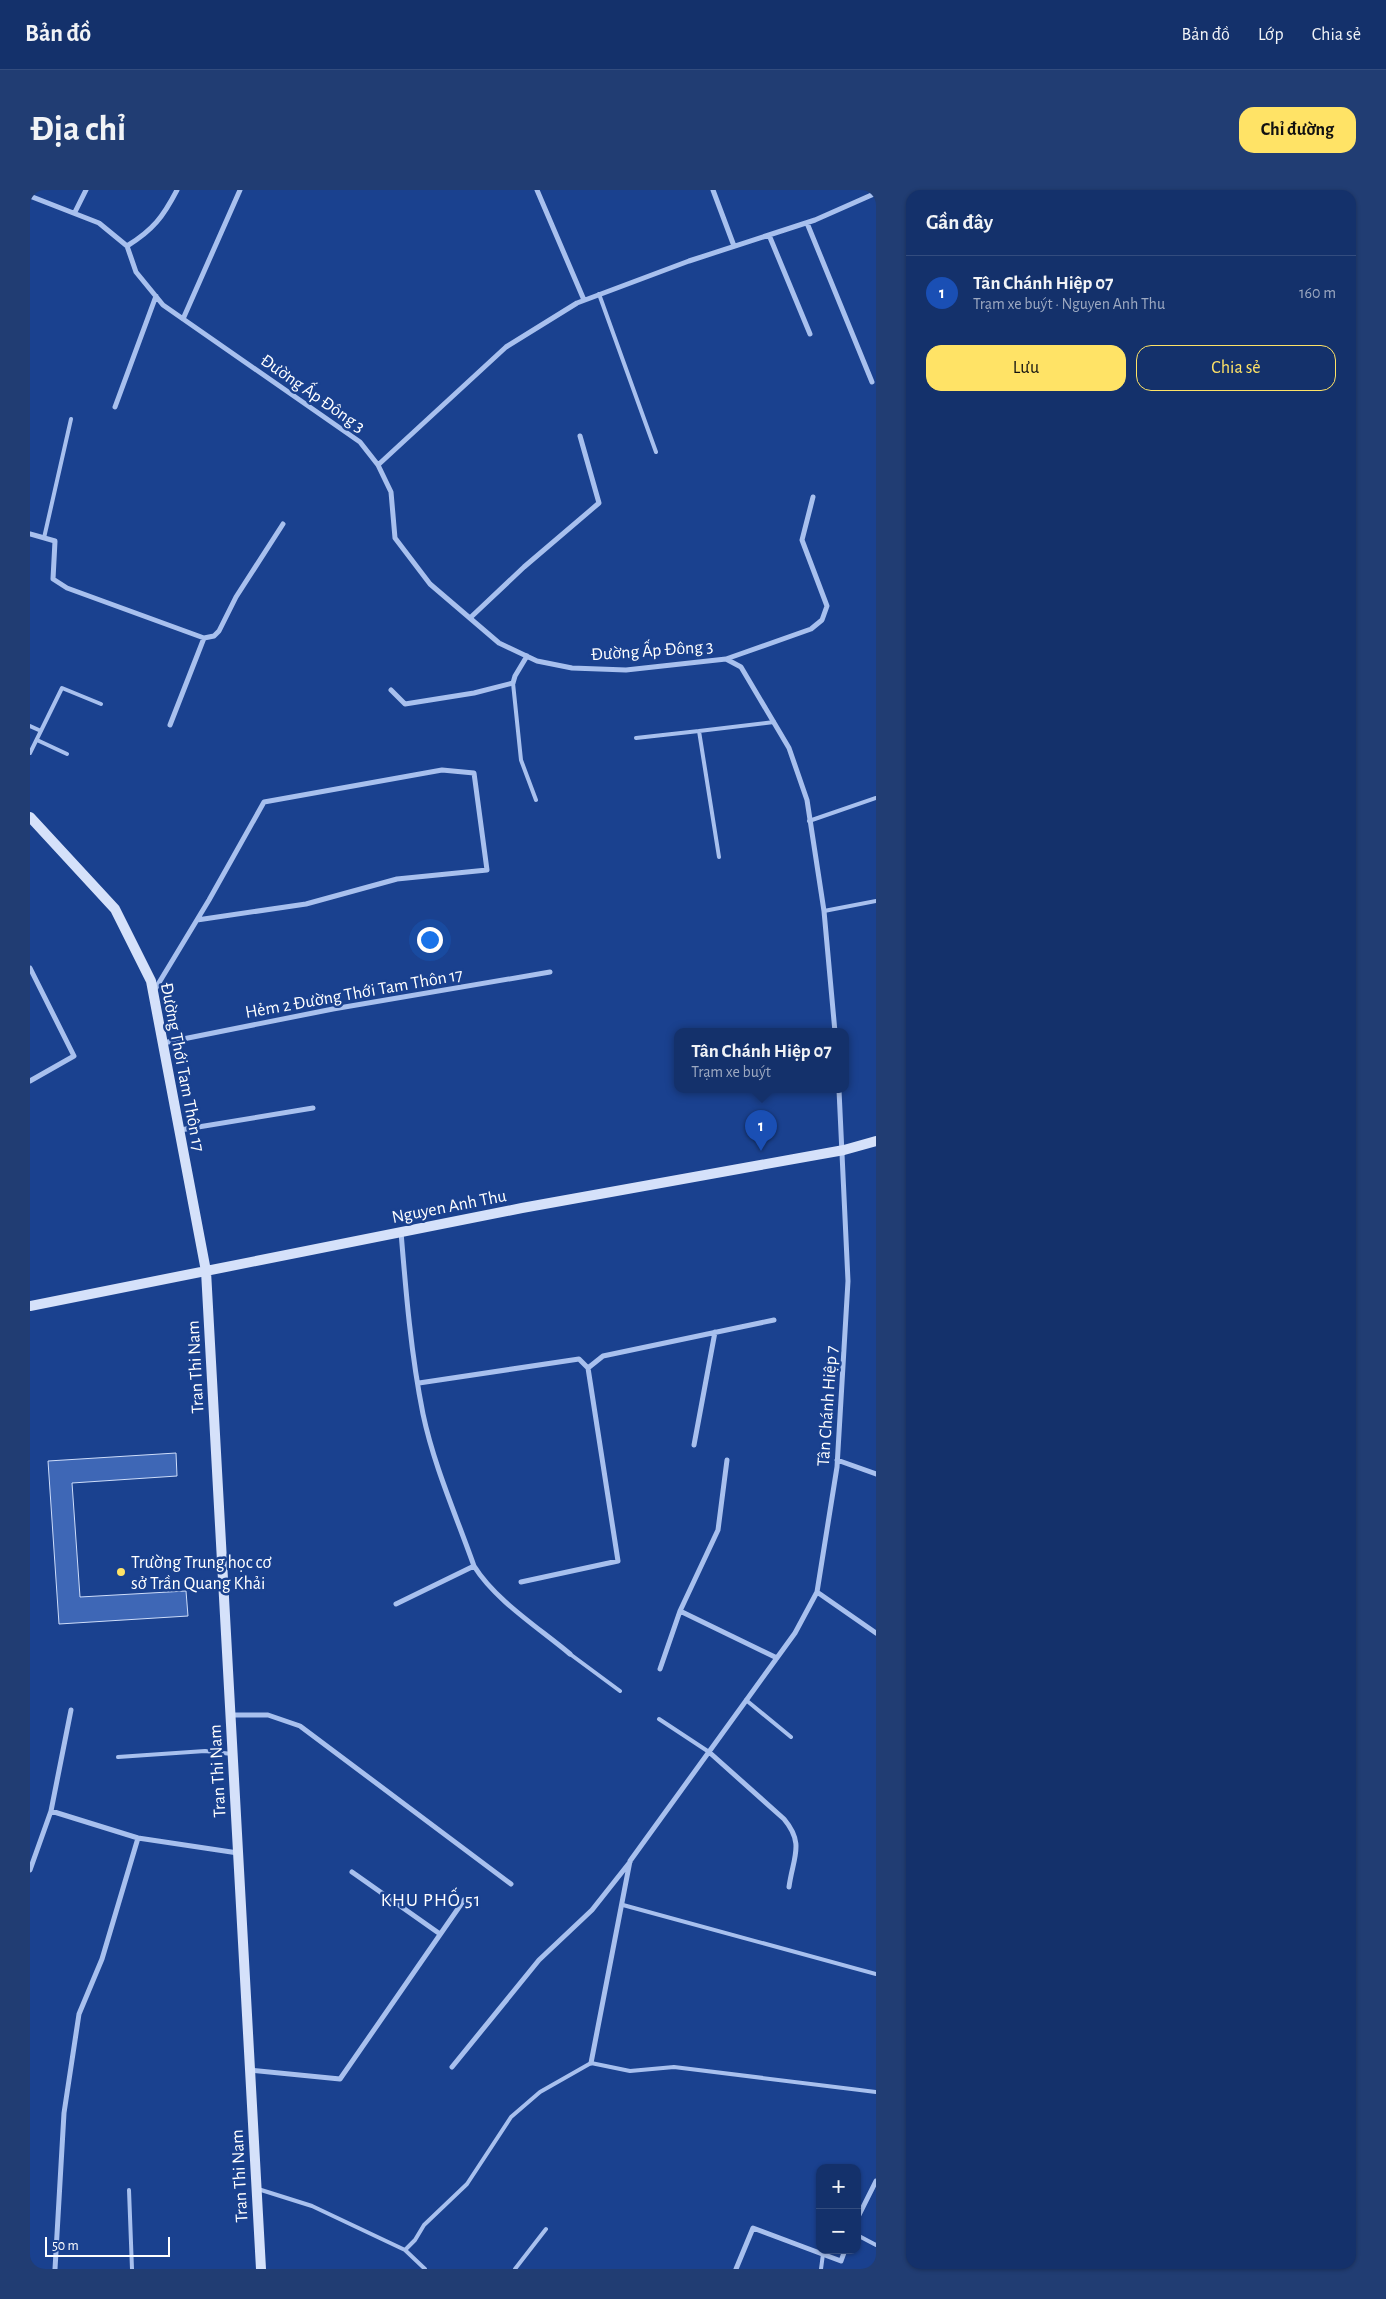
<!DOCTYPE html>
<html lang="vi">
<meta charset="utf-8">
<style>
:root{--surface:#14316b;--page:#213d73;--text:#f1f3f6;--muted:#9da9c1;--line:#334c7e;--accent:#ffe366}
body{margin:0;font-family:"Alegreya Sans",sans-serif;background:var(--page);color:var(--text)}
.controls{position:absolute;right:15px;bottom:15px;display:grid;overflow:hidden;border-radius:10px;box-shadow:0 1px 4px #0004}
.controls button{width:45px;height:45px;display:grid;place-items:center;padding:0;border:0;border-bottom:1px solid var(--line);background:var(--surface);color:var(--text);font:25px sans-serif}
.scale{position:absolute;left:15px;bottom:12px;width:125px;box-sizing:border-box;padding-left:5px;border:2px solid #fff;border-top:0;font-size:14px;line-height:18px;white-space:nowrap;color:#fff;-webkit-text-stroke:4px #1a418f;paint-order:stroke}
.you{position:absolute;left:399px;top:749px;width:18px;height:18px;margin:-12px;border:4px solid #fff;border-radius:50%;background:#1a73e8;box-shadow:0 0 0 8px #1a73e833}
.badge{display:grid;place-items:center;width:32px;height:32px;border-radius:50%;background:var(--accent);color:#fff;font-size:16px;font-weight:700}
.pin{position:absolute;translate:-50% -41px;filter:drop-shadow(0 1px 2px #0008)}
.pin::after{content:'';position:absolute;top:26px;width:18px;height:15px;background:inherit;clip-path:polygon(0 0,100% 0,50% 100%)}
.popup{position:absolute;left:644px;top:838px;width:175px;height:65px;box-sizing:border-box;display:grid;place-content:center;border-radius:10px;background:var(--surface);filter:drop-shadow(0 1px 4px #0005);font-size:16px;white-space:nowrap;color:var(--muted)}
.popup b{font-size:19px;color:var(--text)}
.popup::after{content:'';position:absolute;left:50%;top:100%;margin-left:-10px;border:10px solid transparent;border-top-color:var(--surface)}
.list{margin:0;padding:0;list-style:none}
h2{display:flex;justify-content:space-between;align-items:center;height:65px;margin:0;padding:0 20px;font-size:21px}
h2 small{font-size:16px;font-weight:400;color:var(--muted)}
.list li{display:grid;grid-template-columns:32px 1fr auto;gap:15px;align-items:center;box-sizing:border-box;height:75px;padding:0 20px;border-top:1px solid var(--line)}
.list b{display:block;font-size:19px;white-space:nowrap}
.list p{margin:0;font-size:16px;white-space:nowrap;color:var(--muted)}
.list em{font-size:16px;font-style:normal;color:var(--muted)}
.actions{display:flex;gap:10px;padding:15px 20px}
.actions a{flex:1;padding:11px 0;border:1px solid var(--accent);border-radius:15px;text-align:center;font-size:18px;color:var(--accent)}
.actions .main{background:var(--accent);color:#111}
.map{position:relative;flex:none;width:846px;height:2079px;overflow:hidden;border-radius:15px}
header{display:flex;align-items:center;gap:30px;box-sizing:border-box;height:70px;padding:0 25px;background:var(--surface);border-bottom:1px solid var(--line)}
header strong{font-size:24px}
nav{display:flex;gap:28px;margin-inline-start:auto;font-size:18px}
.intro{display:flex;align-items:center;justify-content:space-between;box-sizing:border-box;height:120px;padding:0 30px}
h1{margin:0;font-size:35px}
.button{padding:12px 22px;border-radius:15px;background:var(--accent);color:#111;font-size:18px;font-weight:700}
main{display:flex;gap:30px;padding:0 30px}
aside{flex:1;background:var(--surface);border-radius:15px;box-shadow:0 1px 4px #0004}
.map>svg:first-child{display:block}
</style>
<header>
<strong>Bản đồ</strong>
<nav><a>Bản đồ</a><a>Lớp</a><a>Chia sẻ</a></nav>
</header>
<div class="intro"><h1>Địa chỉ</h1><a class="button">Chỉ đường</a></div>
<main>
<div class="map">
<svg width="846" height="2079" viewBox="0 0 846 2079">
<rect width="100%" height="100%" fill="#1a418f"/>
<!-- building -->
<path fill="#3e67b6" stroke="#ceddfa" d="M146,1263L147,1286L42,1293L50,1407L156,1401L158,1426L29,1434L18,1271Z"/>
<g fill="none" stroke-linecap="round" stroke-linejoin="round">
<!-- lane -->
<path stroke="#a8c0ee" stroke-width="4" d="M569,104L626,262
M14,348L41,229
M483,493L491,570L506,610
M0,536L11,541
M606,548L669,541
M7,550L37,564
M0,563L32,498L71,514
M779,631L846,608
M689,667L669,541L744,532
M794,721L846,711
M540,1464L590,1501
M716,1510L761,1547
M629,1529L679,1562
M88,1567L175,1561L202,1564
M593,1715L846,1784
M228,1999L282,2016L375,2060L385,2050L394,2035L437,1994L481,1927L510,1902L561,1873L600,1881L644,1877L846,1902
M99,2000L102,2079
M827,2045L846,2055
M375,2060L395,2079
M485,2079L516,2039
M791,2079L793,2064"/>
<!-- street -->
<path stroke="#a8c0ee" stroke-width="5" d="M507,0L554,110
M683,0L704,56
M0,6L69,33L97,56L106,82L133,115L330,252L348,275L361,302L365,348L400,394L469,453L507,471L542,478L596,480L696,469L711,477L759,558L777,610L794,721L805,842
M45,22L56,0
M777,33L842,192
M739,45L780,144
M97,56C123,40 133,27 147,0
M153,129L210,0
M85,217L126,106
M348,275L476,157L547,113L659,71L785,30L846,3
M0,344L25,351L23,389L37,398L174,448L140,535
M440,428L494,377L569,313L550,246
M174,448L184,446L189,441L206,407L253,334
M696,469L781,439L792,430L797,416L772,350L783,307
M361,500L375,514L444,503L483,493L485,486L497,466
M0,778L44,866L0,891
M124,801L179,710L234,612L412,580L444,583L457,680L367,689L276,714L167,730
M133,853L303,819L520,782
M809,900L818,1091L807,1277L787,1402L846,1443
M150,940L283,918
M371,1042C376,1103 381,1164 393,1224C404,1276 426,1325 444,1376C465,1410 509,1438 540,1464
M558,1178L573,1166L744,1130
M389,1193L549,1169L558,1178L588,1371L491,1392
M664,1255L685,1142
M697,1270L688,1340L650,1421L747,1468
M807,1270L846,1284
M366,1414L444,1376
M630,1479L650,1421
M201,1525H238L270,1536L481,1694
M679,1562L754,1629C775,1654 763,1667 759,1697
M21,1621L41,1520
M0,1680L21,1621L108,1648L208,1663
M322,1682L410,1744
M561,1873L600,1671L765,1443L787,1402
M422,1877L509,1770L562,1720L600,1672
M220,1880L310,1889L434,1710
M827,2029L846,1991
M25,2079L34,1923L49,1824L72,1769L108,1648
M706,2079L723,2038L811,2071L815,2060"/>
<!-- secondary -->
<path stroke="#d5e1fa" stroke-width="10" d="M0,627L85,719L121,791L176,1081L231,2079
M0,1116L492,1018L814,960L846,951"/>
</g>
<!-- markers -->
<circle fill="#ffe366" stroke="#1a418f" stroke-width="2" cx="91" cy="1382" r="5"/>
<g text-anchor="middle" stroke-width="5" stroke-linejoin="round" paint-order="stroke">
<!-- street labels -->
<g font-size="18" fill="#fff" stroke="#1a418f">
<text transform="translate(283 203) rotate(35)" y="6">Đường Ấp Đông 3</text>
<text transform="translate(622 460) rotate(-4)" y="6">Đường Ấp Đông 3</text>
<text transform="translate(324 803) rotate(-10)" y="6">Hẻm 2 Đường Thới Tam Thôn 17</text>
<text transform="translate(153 877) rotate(79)" y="6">Đường Thới Tam Thôn 17</text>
<text transform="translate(419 1016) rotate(-11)" y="6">Nguyen Anh Thu</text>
<text transform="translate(165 1177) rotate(-93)" y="6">Tran Thi Nam</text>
<text transform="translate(797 1216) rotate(-86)" y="6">Tân Chánh Hiệp 7</text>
<text transform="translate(187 1581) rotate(-93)" y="6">Tran Thi Nam</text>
<text transform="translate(209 1986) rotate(-93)" y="6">Tran Thi Nam</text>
</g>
<!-- poi labels -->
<g font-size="18" fill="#fff" stroke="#1a418f" text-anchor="start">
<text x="101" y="1378">Trường Trung học cơ<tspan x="101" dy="21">sở Trần Quang Khải</tspan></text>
</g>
<!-- neighbourhood labels -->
<g font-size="19" letter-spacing="1" fill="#fff" stroke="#1a418f">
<text x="401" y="1716">KHU PHỐ 51</text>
</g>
</g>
</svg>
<div class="controls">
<button>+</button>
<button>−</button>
</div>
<div class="scale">50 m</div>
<div class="you"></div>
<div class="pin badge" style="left:731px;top:961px;background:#1a4fb4">1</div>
<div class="popup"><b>Tân Chánh Hiệp 07</b>Trạm xe buýt</div>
</div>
<aside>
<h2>Gần đây<small></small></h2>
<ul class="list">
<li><span class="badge" style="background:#1a4fb4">1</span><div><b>Tân Chánh Hiệp 07</b><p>Trạm xe buýt · Nguyen Anh Thu</p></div><em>160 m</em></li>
</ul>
<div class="actions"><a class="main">Lưu</a><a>Chia sẻ</a></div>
</aside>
</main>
